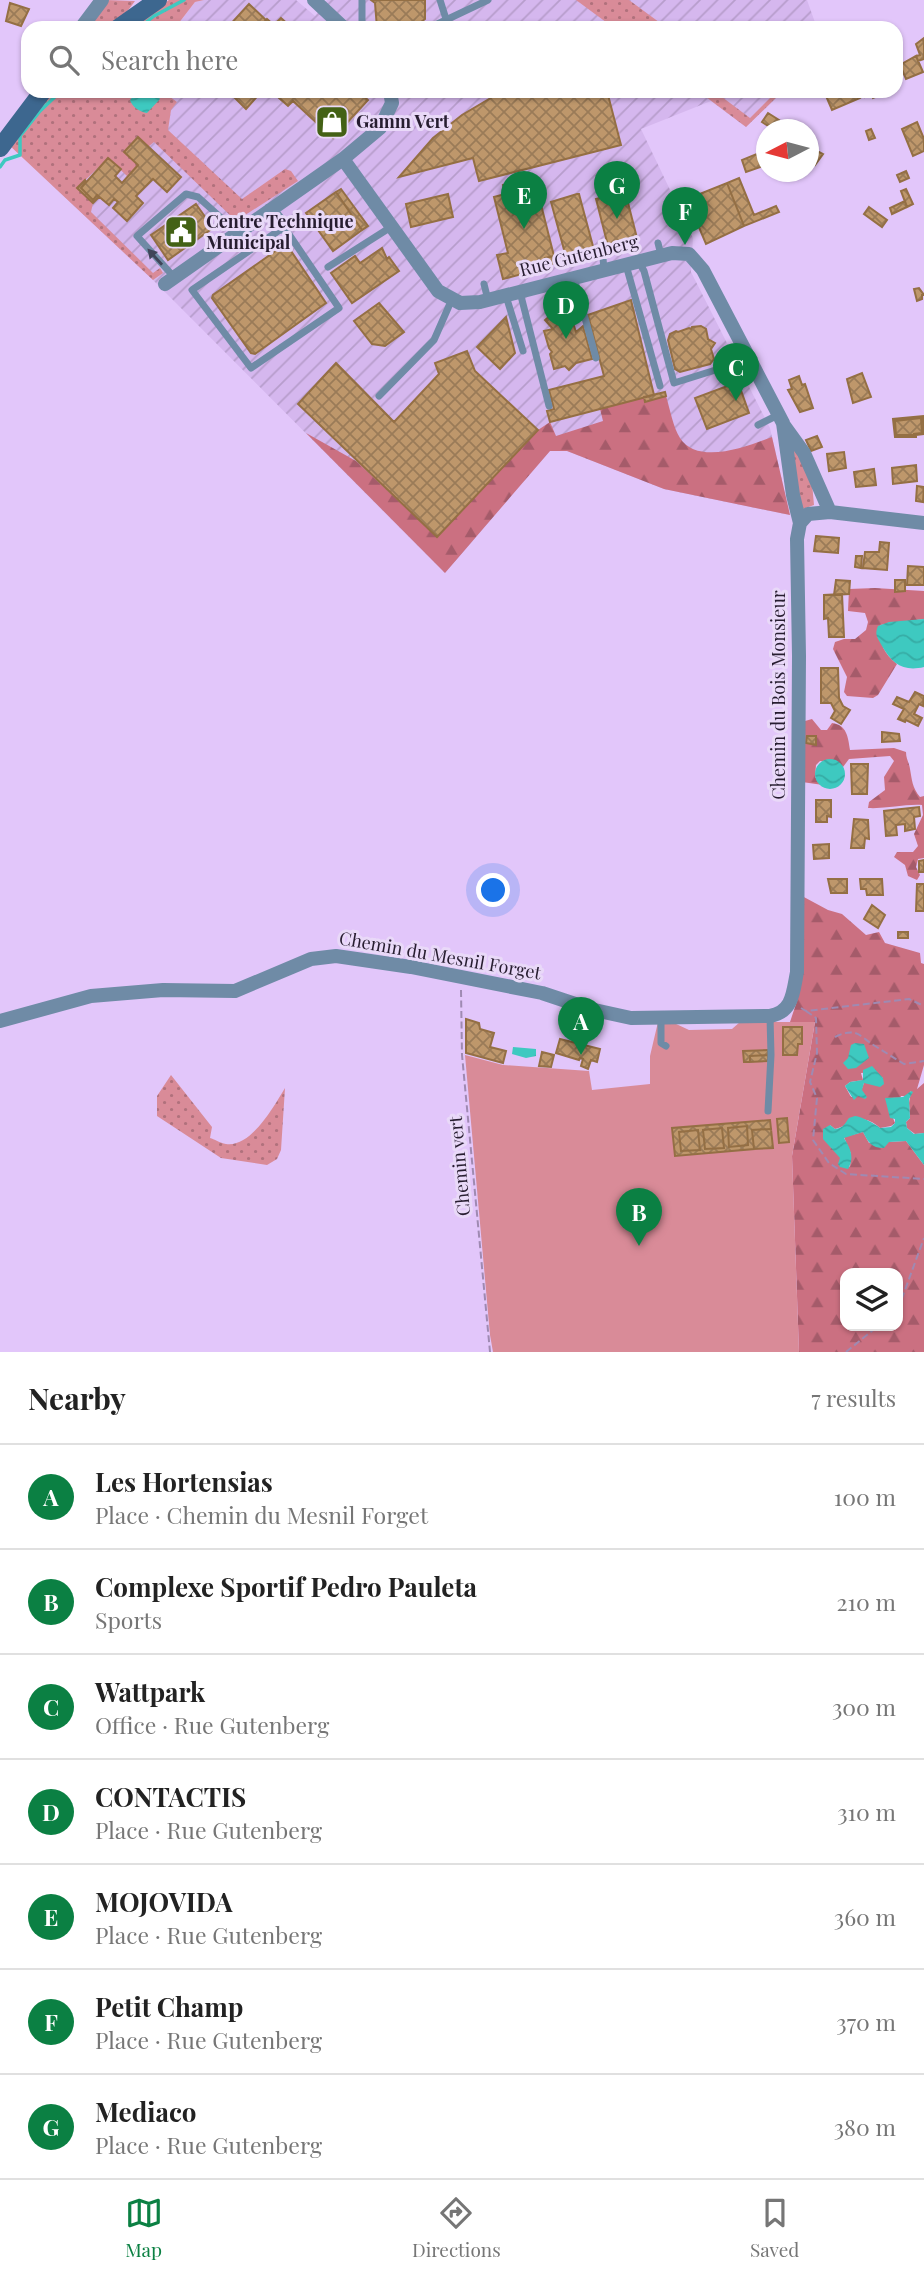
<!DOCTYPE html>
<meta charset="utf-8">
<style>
:root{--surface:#fff;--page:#f2f2f2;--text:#222;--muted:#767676;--line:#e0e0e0;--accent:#0b8043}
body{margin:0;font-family:"Playfair Display",serif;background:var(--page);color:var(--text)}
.controls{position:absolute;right:21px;bottom:21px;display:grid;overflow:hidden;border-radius:14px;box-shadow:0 2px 5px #0004}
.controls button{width:63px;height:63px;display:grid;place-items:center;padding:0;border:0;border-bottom:2px solid var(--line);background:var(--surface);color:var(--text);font:35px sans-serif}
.compass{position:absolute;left:756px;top:119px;width:63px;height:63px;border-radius:50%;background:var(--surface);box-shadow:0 2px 5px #0004;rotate:264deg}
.you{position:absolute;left:494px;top:891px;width:24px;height:24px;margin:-18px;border:5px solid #fff;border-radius:50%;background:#1a73e8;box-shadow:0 0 0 10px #1a73e833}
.badge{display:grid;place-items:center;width:46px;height:46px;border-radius:50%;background:var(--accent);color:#fff;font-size:23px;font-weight:700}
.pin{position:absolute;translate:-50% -58px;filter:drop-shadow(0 2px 4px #0008)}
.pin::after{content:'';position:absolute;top:37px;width:24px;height:21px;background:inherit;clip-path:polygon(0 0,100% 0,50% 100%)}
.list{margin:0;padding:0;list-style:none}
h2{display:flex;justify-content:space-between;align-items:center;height:91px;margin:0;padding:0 28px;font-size:30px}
h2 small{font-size:23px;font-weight:400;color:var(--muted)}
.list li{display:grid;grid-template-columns:46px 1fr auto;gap:21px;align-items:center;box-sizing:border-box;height:105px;padding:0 28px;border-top:2px solid var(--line)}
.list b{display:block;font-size:26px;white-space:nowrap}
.list p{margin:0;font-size:23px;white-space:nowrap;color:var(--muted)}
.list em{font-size:23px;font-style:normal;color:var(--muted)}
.icon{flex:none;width:38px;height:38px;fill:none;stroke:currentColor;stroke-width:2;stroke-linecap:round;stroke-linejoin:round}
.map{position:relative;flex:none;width:924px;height:1352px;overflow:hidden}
.search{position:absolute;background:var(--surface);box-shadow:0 2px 5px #0004;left:21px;right:21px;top:21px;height:77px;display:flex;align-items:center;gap:18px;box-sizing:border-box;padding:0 24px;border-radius:21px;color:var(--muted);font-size:26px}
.sheet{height:826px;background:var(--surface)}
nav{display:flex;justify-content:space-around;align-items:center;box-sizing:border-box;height:98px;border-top:2px solid var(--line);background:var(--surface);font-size:19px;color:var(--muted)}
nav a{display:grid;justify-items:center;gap:4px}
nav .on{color:var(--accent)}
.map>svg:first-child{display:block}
</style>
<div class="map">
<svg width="924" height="1352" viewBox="0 0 924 1352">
<defs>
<pattern id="industrial-furrows" width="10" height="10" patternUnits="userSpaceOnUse" patternTransform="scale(1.75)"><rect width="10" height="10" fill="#d5b7ee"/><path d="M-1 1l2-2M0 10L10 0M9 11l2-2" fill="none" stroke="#b79dcc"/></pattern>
<pattern id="grass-dots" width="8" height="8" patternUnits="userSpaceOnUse" patternTransform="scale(1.75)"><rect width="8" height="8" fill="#d98b98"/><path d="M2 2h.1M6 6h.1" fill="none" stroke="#b0717c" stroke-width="1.8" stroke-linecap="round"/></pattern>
<pattern id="forest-firs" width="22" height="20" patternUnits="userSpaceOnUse" patternTransform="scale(1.75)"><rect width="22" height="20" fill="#cb7081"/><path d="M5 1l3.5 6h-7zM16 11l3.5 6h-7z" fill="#a55b6a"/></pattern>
<pattern id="water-waves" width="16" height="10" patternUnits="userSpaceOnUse" patternTransform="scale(1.75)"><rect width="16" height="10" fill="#3ec9c0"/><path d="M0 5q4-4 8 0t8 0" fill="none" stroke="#36aca5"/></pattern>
<pattern id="building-cross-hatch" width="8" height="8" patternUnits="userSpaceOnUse" patternTransform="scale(1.75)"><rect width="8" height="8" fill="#be976b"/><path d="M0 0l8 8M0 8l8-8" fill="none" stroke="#9a7b58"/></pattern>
</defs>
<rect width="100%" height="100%" fill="#e2c6fa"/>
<!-- industrial -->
<path fill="url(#industrial-furrows)" d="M204,0H296L315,16L327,0H807L817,28H175L195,2Z
M126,91H783L746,127L711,101L641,129L693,238L691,272L770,428L790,515L664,489L567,451H550L445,573L153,280L52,185Z"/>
<!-- grass -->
<path fill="url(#grass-dots)" d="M106,0L135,1C120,22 112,28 86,28Z
M169,0H204L195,2L175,28H129Z
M576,0H629L667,28H614Z
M49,91H138L131,99L159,96L154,91H162L177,102L171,110L168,130L242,199L285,169L291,171L298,181L236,221L154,142L148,147L137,137L124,152L138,165L127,176L108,158L77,188L93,203L91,212L153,273L160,268L163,273L153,280L8,144Z
M698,91H714L750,118L770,98L760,91H783L746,127Z
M792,441L812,483L814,505L803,509L798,496Z
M171,1075L212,1127L210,1138C214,1139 220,1143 226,1144C251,1148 274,1106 285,1088L281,1150L277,1159L267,1165L221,1158L157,1116V1096Z"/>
<!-- forest -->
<path fill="url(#forest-firs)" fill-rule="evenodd" d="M666,396C670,409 673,427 680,438C698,466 749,446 772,437L790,515L664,489L567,451H550L445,573L306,433L356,461L437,537L538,430L550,422L556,436L603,421L600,409L644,397L646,402Z
M875,588L924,591V619L880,625C879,642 883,653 897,664L878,695L873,698L847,696L844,692L847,677L833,649L835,642L844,639H855L866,630L868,622L865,613L848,611L849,589Z
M812,719L821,730H827L832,723C847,725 848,737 850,750L894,748L906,752C906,759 909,762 910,769C912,780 912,787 920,797L924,796V858L918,859L916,867L920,875L917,880L908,876L905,865L894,857L897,852H913L918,846L914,834L923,815L922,805C904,804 886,809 868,808L869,802L885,790L884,777L894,761L890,756L849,759L843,767L837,763L820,761L816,765L815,777L823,785L802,782L805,721Z
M802,896L828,910L842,914L866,935L879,932L885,943L920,953L921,963L924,964V1065L917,1089L924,1083V1133L915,1134L907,1128L906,1122L910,1118L909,1103L911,1091L906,1096H901L893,1118L895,1123L891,1126L880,1128C861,1111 853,1124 835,1129L830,1125L837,1153L850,1167L851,1154L844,1137L863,1132L869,1143L906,1141L924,1165V1352H799L792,1156L815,1022H790L798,998ZM876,1072L883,1078L864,1083L859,1096L851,1097L845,1086L850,1082L863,1080L861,1073ZM845,1273H898V1326H845Z"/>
<!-- garden -->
<path fill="#d98b98" d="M658,1022L674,1023L689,1030L732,1029L740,1022H815L792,1156L799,1352H493L490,1335L465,1055L503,1065L589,1071L592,1090L650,1084V1056Z"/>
<!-- water -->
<path fill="url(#water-waves)" d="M138,91H154L160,99L147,113C140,112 132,107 130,100Z
M924,619V667C904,672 892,664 882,646C878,638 874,636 878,626L889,622Z
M815 774a15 15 0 1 1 30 0a15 15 0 1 1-30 0Z
M855,1043L864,1044L869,1058L856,1068L848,1069L843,1063L848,1058L851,1045Z
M513,1047L536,1049V1056L526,1058L512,1054Z
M872,1066L883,1078L884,1084L880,1087L864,1083L862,1090L867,1097L865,1099L858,1096L854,1100L845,1086L850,1082L863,1080V1070Z
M911,1091L913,1092L909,1099L910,1118L906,1122L907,1128L914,1134L924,1133V1165L906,1141L889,1142L884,1148C871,1148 868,1142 863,1132L844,1138C850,1148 855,1157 848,1169L840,1167L838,1164L840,1158L823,1139V1129L830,1125L835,1129C844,1128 845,1123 849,1118L855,1116C862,1117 874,1123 880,1128L891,1127L895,1123V1119L890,1118L885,1098L903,1097Z"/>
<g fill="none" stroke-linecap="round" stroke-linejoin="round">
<!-- stream -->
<path stroke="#3ec9c0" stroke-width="3.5" d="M139,28L154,16L184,0
M0,167L5,160L20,155V136L40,111L61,91"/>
</g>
<!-- building -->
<path fill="url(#building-cross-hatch)" stroke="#946f44" stroke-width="2" fill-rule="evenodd" d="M371,0H425V19L413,28H377L375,3Z
M10,3L29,9L21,26L6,21Z
M249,4L266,20L259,28H227Z
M281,18L292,28H271Z
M267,19L274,25L271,28H259Z
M924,38V59L918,61L916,56L920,55L916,44Z
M916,56L923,72L906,79L900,65Z
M228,91H262L246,109Z
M283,91H358L368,100L333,138L293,101L288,106L279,98Z
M607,91L621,145L479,181L473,158L399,177L433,138L462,115L494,96L493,92Z
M837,91H857L860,98L832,110L826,96Z
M863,91H888V92L873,98L872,95L865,97Z
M768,113L779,120L773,129L762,122Z
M917,122L924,139V151L913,156L902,129Z
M871,129L875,138L869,140L866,131Z
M138,137L181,177L167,192L153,179L136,196L143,203L127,221L113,208L118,202L114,199L109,205L97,195L93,200L81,188L108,158L121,169L115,176L122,183L138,165L124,152Z
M808,144L817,151L810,161H808Z
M764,151L766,153V165L746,172L742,160Z
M817,151L823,154L815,165L810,161Z
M906,171L909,178L900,182L897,175Z
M534,177L554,256L545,258L548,267L503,279L497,255L508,253L494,197L505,194L503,185Z
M739,178L754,215L776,206L779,212L744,226L727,183Z
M85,180L86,182L81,188L93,200L97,195L99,197L93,203L77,188Z
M727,183L744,226L706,244L687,199Z
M341,189L368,226L362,230L336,192Z
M906,189L913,204L907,207L901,191Z
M625,191L637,238L608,246L596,199Z
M336,192L362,230L333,251L306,213Z
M448,194L453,217L411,227L406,204Z
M577,194H579L594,250L566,257L551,202Z
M905,201L907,207L892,214L890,208Z
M196,204L213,228L168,260L151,235Z
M869,207L887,220L882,227L864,214Z
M284,245H287L326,303L255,354L251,353L212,298L213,295Z
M382,248L387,259L389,257L399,271L352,303L331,273L355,256L360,263Z
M554,256L556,263L547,265L545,258Z
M919,288L924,295H922V299L917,301L914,289Z
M631,300L654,395L550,422L547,411L554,409L549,390L604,376L588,315Z
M379,303L404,332L385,346L372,344L354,321Z
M560,307L565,326L573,323L576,332L583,326L592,359L576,363L569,370L565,366L554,369L550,354L552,352L549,348L544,331L553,329L545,320Z
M506,317L515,353L500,369L477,347Z
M701,326L706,329L708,339L715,343L711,349L714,359L710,364L680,372L675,369L668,340L670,334L676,331L678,332L689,328L691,329L692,327Z
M467,351L475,371L538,430L437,537L298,404L336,363L394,422L439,374L435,363Z
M862,373L871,397L853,403L847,379Z
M799,376L802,385L805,384L813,408L800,412L788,390L792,389L789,380Z
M738,382L749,413L707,429L695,398Z
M665,392L666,396L645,402L644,397Z
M923,416L924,434L916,435V437H895L893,419ZM921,418L922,433L914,434V435H896L895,421Z
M921,418L922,433L914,434V435H896L895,421Z
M817,436L822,447L811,451L806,440Z
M844,452L846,468L829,471L827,454Z
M916,465L917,481L893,484L892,468Z
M874,469L876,485L856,487L854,472Z
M917,486L924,487L923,502L916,501Z
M816,536L839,538L838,553L814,551Z
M880,542L889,543L887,570L863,568L865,552H879Z
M856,556H862L861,568L855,567Z
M908,566L924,567V585H907Z
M836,580L850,581L849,594L834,595Z
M895,580H905V591L895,592Z
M842,594L844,637H829L828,618L824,619V595Z
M821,668H838L839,698L843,706L850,710L841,724L831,718L835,711L831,703H821Z
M915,692L924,696L923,706L919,704L914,714L922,718L918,726L906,720L905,722L898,719L904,709L893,704L897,697L909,702Z
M882,732L899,734L900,741L882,742Z
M807,736H816V745L806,743Z
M851,764H868L867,794H852Z
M816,800H831V817L827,816V822H816Z
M919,807L920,816L914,817L915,829L905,831V824L896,825L897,835L886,836L884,811Z
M854,819L868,820L869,839L865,838L864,848H851Z
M829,844V858L814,859L813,845Z
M924,860V872H919V861Z
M828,879H847V893H831Z
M860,879H882L883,895H867L866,889H861Z
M917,884H924V911H916Z
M872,905L885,915L878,928L864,919Z
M898,932H908V938H898Z
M466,1019L479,1023L480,1029L494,1033L490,1047L506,1051L503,1063L466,1053Z
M783,1027H802V1044H798L797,1055H783Z
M560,1039L600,1049L597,1062L591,1060L588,1069L581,1066L583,1059L580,1058L579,1060L556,1053Z
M768,1050V1055L750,1056V1062H744L743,1051Z
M542,1052L554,1055L551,1067L539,1066Z
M768,1055V1061L750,1062V1056Z
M787,1118L789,1142L779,1143L777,1119Z
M770,1120L771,1129L752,1130L754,1149L675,1156L672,1128ZM747,1126L748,1145L729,1147L728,1128ZM722,1128L724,1148L705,1149L703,1130ZM698,1130L700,1150L681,1151L679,1132Z
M747,1126L748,1145L729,1147L728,1128Z
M722,1128L724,1148L705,1149L703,1130Z
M771,1129L773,1148L754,1149L752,1130Z
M698,1130L700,1150L681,1151L679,1132Z"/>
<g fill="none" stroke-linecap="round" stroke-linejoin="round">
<!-- path -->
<path stroke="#9f8ab2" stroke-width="2" stroke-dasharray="7 3.5" stroke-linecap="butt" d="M461,990L462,1055L490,1352
M801,1008L806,1011L909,999L924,1006
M806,1011L816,1018L817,1053L810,1082L817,1098L813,1140L829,1163L846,1174L924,1179
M835,1037C857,1026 860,1037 875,1046C885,1052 894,1058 904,1064L924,1061
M898,1309L924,1238
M846,1352L878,1326"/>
<!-- service -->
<path stroke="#6f8ba6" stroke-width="7" d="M362,0V23
M440,0L446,19
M358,28L362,23L367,28
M429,28L488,0
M284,227L339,308L251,368L192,290Z
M658,243L661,255
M603,258L604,270
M639,262L644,271L674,383L725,367
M626,265L660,386
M328,267L391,227
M174,277L137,236L186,194L198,197L238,233
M574,278L596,358
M484,284L488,300
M520,292L549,406
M506,296L523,351
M379,396L434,340L452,299
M758,425L778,415
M661,1018V1043L666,1046
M768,1111L771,1055L770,1017"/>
<!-- minor -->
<path stroke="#6f8ba6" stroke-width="14" d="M314,0L344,28
M81,28L102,0
M343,159L438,291L460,303L480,302L672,253L689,254L703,270L783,423L793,495L800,523
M270,210L284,227
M165,284L343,159L380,128L392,103L390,91
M783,424L804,453L830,512
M0,1021L91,996L163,990L235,991L311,959L336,956L411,967L542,993L590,1009L631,1018L770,1016C793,1012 793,992 797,972L799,656L797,539L800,523L808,514L830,512L924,523"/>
<!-- secondary -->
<path stroke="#3d678f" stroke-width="18" d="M118,28L158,0
M0,148L43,91"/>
</g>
<!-- one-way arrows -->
<defs><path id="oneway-solid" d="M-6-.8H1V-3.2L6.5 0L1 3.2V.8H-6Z" transform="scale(1.75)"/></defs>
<use fill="#404459" href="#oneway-solid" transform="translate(155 257) rotate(-132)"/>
<!-- icons -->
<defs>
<symbol id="shop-square" viewBox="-11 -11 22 22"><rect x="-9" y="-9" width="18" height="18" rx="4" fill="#436115" stroke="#e9d9f8"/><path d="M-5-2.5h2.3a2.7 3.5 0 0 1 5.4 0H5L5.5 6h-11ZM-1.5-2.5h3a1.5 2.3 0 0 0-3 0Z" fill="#fff"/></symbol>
<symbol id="civic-square" viewBox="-11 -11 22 22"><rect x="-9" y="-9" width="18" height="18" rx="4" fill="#436115" stroke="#e9d9f8"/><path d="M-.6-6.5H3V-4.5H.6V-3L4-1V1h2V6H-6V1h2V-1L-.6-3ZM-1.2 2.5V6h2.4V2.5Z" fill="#fff"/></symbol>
</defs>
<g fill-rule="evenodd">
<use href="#shop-square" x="313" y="103" width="38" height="38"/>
<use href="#civic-square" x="162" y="213" width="38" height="38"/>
</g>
<g text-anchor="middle" stroke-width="6" stroke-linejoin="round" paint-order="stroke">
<!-- poi labels -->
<g font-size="18" font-weight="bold" fill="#271d30" stroke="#e9d9f8" text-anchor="start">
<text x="356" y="128">Gamm Vert</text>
<text x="206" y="228">Centre Technique<tspan x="206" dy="21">Municipal</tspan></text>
</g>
<!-- street labels -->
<g font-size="18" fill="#271d30" stroke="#e9d9f8">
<text transform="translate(579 256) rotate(-14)" y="6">Rue Gutenberg</text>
<text transform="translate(779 695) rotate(-90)" y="6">Chemin du Bois Monsieur</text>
<text transform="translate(440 956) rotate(10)" y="6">Chemin du Mesnil Forget</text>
<text transform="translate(460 1166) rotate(-95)" y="6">Chemin vert</text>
</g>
</g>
</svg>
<div class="controls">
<button><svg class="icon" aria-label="layers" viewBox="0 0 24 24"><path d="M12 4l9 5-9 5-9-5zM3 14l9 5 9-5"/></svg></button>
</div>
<svg class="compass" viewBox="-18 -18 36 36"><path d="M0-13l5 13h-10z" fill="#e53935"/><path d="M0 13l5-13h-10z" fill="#767676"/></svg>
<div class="you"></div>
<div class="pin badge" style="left:581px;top:1055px">A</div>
<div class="pin badge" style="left:639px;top:1246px">B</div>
<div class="pin badge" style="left:736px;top:401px">C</div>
<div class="pin badge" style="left:566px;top:339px">D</div>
<div class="pin badge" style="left:524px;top:229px">E</div>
<div class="pin badge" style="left:685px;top:245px">F</div>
<div class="pin badge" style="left:617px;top:219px">G</div>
<div class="search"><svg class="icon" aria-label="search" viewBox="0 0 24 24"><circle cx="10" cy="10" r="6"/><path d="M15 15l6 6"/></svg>Search here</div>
</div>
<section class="sheet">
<h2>Nearby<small>7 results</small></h2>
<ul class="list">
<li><span class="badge">A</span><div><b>Les Hortensias</b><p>Place · Chemin du Mesnil Forget</p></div><em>100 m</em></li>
<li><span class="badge">B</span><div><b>Complexe Sportif Pedro Pauleta</b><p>Sports</p></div><em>210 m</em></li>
<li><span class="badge">C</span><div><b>Wattpark</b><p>Office · Rue Gutenberg</p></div><em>300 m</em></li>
<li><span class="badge">D</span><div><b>CONTACTIS</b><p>Place · Rue Gutenberg</p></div><em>310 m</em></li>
<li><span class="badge">E</span><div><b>MOJOVIDA</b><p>Place · Rue Gutenberg</p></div><em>360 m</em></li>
<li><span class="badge">F</span><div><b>Petit Champ</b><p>Place · Rue Gutenberg</p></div><em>370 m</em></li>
<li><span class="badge">G</span><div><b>Mediaco</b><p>Place · Rue Gutenberg</p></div><em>380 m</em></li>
</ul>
</section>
<nav>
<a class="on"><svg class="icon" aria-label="map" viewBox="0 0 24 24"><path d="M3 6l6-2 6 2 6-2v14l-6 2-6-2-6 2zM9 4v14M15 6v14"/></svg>Map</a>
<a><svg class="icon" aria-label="directions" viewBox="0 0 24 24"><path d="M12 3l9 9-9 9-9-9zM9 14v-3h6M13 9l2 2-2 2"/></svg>Directions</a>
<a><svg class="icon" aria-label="saved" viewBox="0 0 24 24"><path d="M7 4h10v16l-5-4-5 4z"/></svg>Saved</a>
</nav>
